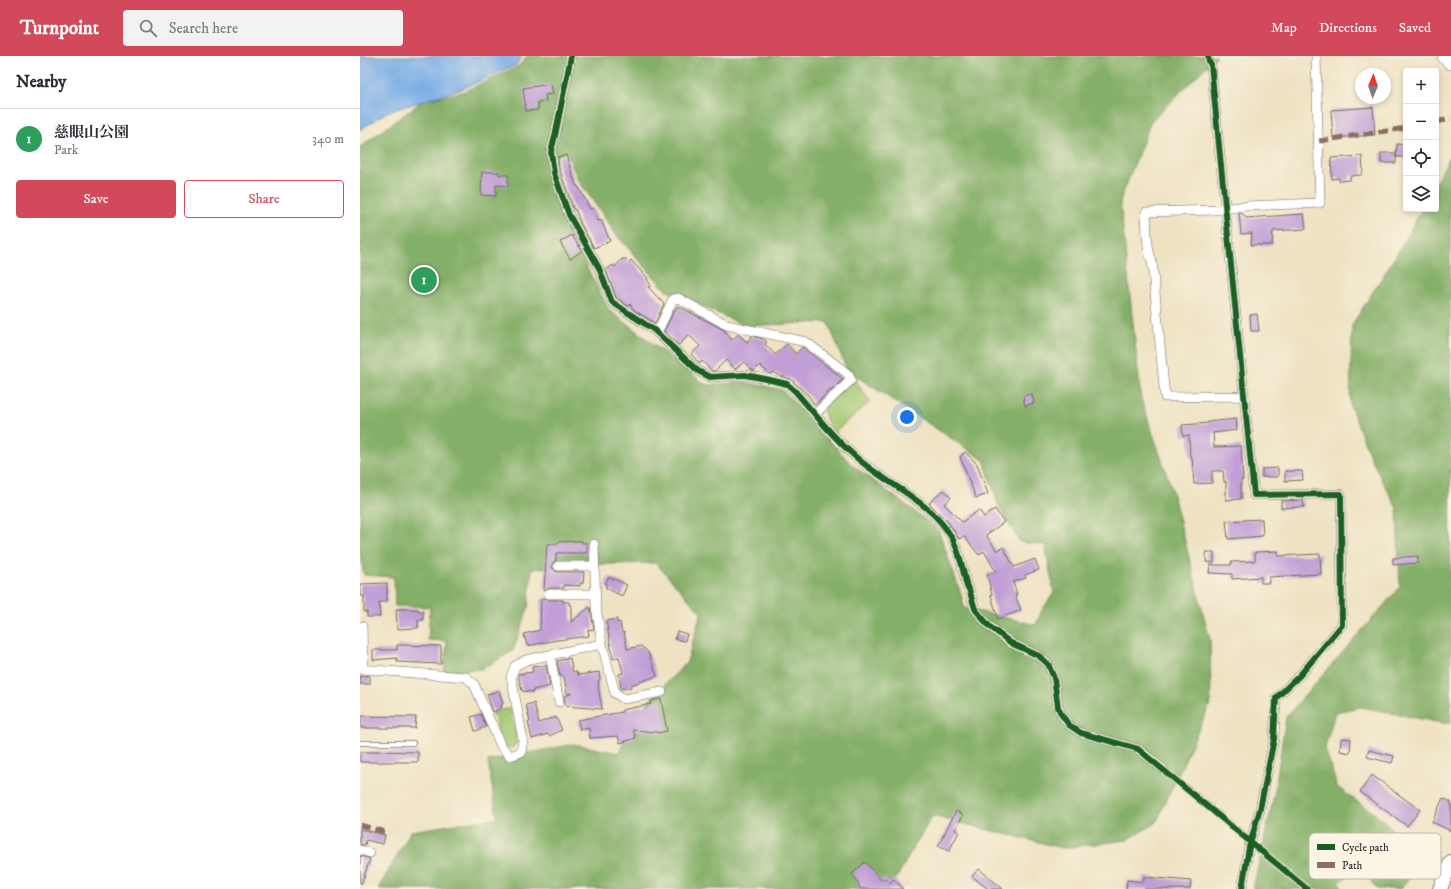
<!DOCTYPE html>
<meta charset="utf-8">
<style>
:root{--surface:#fff;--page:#f2f2f3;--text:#2b2b33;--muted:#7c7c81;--line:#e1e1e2;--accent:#d1495b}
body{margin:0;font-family:"IM FELL DW Pica","Noto Serif JP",serif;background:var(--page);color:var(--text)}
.controls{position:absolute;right:12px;top:12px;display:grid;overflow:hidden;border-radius:4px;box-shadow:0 2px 6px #0003}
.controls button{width:36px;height:36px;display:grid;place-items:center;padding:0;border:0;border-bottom:1px solid var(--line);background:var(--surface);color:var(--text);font:20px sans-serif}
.compass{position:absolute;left:995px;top:12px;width:36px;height:36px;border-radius:50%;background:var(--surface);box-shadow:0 2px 6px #0003;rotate:2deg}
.you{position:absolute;left:547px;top:361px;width:14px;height:14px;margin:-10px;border:3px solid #fff;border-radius:50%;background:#1a73e8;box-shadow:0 0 0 6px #1a73e833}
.badge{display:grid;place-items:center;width:26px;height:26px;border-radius:50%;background:var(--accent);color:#fff;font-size:13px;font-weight:700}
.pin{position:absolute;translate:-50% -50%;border:2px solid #fff;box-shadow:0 1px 4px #0006}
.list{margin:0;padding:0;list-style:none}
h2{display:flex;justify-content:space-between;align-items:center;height:52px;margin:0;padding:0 16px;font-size:17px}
h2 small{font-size:13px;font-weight:400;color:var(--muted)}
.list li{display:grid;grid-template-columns:26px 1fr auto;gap:12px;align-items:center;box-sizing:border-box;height:60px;padding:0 16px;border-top:1px solid var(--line)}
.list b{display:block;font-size:15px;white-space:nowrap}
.list p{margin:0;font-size:13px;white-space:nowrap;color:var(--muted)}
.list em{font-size:13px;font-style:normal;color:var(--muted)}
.actions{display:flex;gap:8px;padding:12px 16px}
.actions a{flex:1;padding:9px 0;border:1px solid var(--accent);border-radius:4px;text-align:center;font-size:14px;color:var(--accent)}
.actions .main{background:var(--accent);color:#fff}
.icon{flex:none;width:22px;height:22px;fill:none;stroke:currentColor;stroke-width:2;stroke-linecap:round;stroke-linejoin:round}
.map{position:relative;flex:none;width:1091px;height:833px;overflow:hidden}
header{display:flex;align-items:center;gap:24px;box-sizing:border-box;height:56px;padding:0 20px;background:var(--accent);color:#fff}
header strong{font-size:19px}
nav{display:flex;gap:22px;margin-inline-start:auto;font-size:14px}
.search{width:280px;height:36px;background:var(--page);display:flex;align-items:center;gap:10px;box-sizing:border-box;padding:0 14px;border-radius:4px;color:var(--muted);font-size:15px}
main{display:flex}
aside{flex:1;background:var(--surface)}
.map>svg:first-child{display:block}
</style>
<header>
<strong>Turnpoint</strong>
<div class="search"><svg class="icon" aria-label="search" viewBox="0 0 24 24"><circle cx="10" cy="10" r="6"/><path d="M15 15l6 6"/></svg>Search here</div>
<nav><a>Map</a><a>Directions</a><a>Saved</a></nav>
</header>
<main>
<aside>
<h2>Nearby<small></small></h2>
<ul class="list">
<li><span class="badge" style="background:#2e9e5b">1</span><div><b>慈眼山公園</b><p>Park</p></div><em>340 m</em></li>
</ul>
<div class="actions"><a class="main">Save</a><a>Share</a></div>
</aside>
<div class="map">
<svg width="1091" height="833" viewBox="0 0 1091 833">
<rect width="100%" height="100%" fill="#fcf5e5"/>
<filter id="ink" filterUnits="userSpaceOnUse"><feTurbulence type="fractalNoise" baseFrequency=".025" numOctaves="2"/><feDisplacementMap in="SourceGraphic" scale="8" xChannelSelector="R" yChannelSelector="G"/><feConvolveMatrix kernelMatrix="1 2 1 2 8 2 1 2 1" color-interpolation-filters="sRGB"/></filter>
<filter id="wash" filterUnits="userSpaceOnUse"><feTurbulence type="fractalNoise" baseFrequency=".012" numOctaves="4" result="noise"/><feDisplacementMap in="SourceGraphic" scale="16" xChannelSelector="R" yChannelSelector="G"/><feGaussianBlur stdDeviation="0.9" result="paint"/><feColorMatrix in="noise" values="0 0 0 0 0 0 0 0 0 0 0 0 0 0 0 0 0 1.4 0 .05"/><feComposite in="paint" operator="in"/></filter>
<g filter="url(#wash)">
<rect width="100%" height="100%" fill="#eee2c2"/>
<!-- green -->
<path fill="#a5cb76" stroke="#687b50" d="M494,323L510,346L474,376L467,365L463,351Z
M150,652L157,686L152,692L143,690L133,657Z"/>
<!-- forest -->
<path fill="#84af67" stroke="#586d49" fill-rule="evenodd" d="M167,0H857L791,65L760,145L781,343L811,431L850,584L851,646L796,767L767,784L703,792L572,760L530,833H18L51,775L137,762L128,705L214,688L258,697L289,645L327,606L341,557L296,507L214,509L172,513L168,552L153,595L122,613L84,615L87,585L68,584L70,551L35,550L34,521L4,519L0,496V91L64,44L103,36L159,10ZM207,96L217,122L258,181L306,234L386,270L468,266L487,314L624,404L639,451L660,486L685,489L694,537L682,554L676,569L604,552L601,538L578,473L491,408L422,334L384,326L346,329L249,254L203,166L185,103Z
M1090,100L1091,667H1082L1001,651L975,656L965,692L977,731L1023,764L1062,803L1041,833H1017L1002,813L979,826L982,833H893L914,740L926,661L1040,531L1037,452L1011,403L990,349L992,269L1042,190L1062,153H1076V126Z"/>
<!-- water -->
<path fill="#7aade6" stroke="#526c88" d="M0,0H162L156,9L102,33L27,56L0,74Z"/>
<g id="blocks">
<!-- building -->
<path fill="#c19fd6" d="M191,28L193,38L185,39L186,45L178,46V54L166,55L163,32Z
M1013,51L1015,79L973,82L971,54Z
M1037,88L1045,89V101H1036Z
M1021,97H1036V107H1021Z
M206,99L216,130H218L230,153L233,152L238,165L241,164L250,185L234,192L221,168L215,153L214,154L199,112L198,101Z
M1002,100L1003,115L1001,119L990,120V124L979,125V122L972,123L971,102Z
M122,116H139V119H148V130L136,129V140L121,139Z
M879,157H882L886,162L944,158L946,173L913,175L912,189H891L892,177L881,178Z
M212,179L222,195L210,203L200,186Z
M262,203H266L269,206L271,204L278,212L288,222L287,223L291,230L288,231L304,248L295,267L274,254L270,248L268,250L256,241L246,214L253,209L255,211Z
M318,250L364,274L372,284L378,278L387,286L392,280L403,283L407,286L405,288L415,299L427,288L436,298L442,291L483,323L471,335L470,334L455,349L449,340L431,323L421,320L413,316L411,318L408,317L400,309L394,315L392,314L384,306L375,313L366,304L355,315H352L342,305L340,308L331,298L340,290L329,279L319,289L304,275L314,255Z
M897,258L899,275H891L890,259Z
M672,338L674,347L665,350L663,340Z
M876,363L877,374L853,377L854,391L881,390L883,424H881V443L866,444V425L864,426L863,415H852V427L834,428L832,401H830L829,379L823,380L822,369L849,367L848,366Z
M605,396L617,408L628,438L616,442L600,401Z
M918,412V421H902V413Z
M925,415H942L943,424L925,425Z
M584,434L591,442L584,448L602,466L619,454L624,461L635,453L644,466L626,479L637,495L643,491L654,511L675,503L679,514L665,519L666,522L653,526L657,538L655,539L661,554L638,563L631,539H632L627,518L636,516L624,495L619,499L604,480L599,483L589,467L569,447Z
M943,444L944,451L921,452V445Z
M902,463L903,480L868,483L866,465Z
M214,485H222V487H227V497H196V504L193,507L192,510L195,515L198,516H224L223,527H220V530L204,529V532H189L184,535L187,488H198V486Z
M918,495V500L960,498L961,518L909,521V527H901V521L872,523V518L849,517L850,509H871V506L895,505V496Z
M846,496H854V507L846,506Z
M1058,500V507L1033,509V502Z
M249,521L267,529L262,540L246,532V526Z
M27,527V546H19L20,561H7V556H4V540H0V528Z
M184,541L189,544H203V546H209V549H211V566L230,551L234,573L228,574L229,580L197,584L167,590L164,578L180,574L181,543H184Z
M36,553H58V555H63V564H58V572L37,573Z
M257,563V567L260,566L262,577L264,576L267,593L281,590L288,596L297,620L271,629V631L261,633L259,618L263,617L259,601L253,603L246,565Z
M317,575L327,578L325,585L315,583Z
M37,589L81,590V608L37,606V602L13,604V594H37Z
M210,602L213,616H217L218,619L239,616L240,624L238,625L239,630H238L242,653L206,650L204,640L211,638V637H207L204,620H200L197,605Z
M186,609L190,630L173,634V636L162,635L158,618L173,616L172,611Z
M0,620H10V628H0Z
M139,635L143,648L141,649L142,652L133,656L127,638Z
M301,643L307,675L297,677V676L273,674L276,682L260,687L258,680L230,682L229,672L220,674L218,664L262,656V654L291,648V645Z
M174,647L179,667L191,662L192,663L196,661L202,674L189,680L188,678L172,683L168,666H170L166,649Z
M121,658L126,671L115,675L111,661Z
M1,660L56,661L55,672H1Z
M981,682L991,683L990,697L980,695Z
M1009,694L1034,700L1032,707L1007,701Z
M15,695L58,696V706H0V696H15Z
M1012,719L1060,754L1047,770L1000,736Z
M1083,742L1091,746V775L1072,766Z
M596,755L603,759L595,774L599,776L589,795L578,790Z
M0,773L25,779L23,788L6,784L5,789L0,788Z
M0,800L10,803L2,827H0Z
M505,806L521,824L525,822L529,827L534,823L543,833H500L497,824L492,818Z
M619,813L643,833H628L612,820Z
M784,821L831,825L830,833H766L767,824L783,826Z"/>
</g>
</g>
<g filter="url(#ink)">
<use href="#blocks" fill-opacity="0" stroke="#6f6b60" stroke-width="1"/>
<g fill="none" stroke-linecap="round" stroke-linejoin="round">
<!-- street-tunnel -->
<path stroke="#c7bda4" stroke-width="9" stroke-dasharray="9 4.5" stroke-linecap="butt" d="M803,713L947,833"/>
<defs>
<path id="lane" d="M0,687H53"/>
<path id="street" d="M211,0L195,80L191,96L194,117L209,159L239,212L252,246L294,274L338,315L350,321L385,319L406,323L427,328L435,335C455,358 474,383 497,402C529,430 573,446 593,484C601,499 603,516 607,531L609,533L615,553L629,570L651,587L679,600L688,608L694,622L698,651L701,658L709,669L721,677L778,693L803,713
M848,0L849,6L851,9L894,439L981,438L982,569L940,619L916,642L914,683L900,753L889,791L882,833
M297,277L313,243L318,242L367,269L446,286L488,318L491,324L455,358
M884,340L805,341L792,205C786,192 787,170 786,156L855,154L886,150L960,147L956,0
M234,488L236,551L242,588L255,637L264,643L302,636
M198,510H235
M189,538H236
M2,570L3,613
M190,600L199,646
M0,613L106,621L114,628L141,690L150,700L161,696L163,684L151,620L155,610L166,604L242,588
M0,794L10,797"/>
<path id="primary" d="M1080,833L1091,806"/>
<path id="highway" d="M1086,0L1091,5"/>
</defs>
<!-- lane casing -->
<use href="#lane" stroke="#6f6b60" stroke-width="6"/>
<!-- street casing -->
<use href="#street" stroke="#6f6b60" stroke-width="10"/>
<!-- primary casing -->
<use href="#primary" stroke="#6f6b60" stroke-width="16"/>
<!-- highway casing -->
<use href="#highway" stroke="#6f6b60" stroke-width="18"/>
<!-- lane -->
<use href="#lane" stroke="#fff" stroke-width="4.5"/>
<!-- street -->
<use href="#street" stroke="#fff" stroke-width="9"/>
<!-- primary -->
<use href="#primary" stroke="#fff" stroke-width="14"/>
<!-- highway -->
<use href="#highway" stroke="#fff" stroke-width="17"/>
<!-- quiet -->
<path stroke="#8d6e63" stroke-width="5" stroke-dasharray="10 5" stroke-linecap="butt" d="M1076,66L1091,63
M959,85L1046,72
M0,769L29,777"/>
<defs>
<path id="cycleway" d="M211,0L195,80L191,96L194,117L209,159L239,212L252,246L294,274L338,315L350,321L385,319L406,323L427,328L435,335C455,358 474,383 497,402C529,430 573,446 593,484C601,499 603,516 607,531L609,533L615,553L629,570L651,587L679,600L688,608L694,622L698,651L701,658L709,669L721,677L778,693L947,833
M848,0L849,6L851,9L894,439L981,438L982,569L940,619L916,642L914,683L900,753L889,791L882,833"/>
</defs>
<!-- cycleway casing -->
<use href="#cycleway" stroke="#fcf5e5" stroke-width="8"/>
<!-- cycleway -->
<use href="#cycleway" stroke="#1b5e20" stroke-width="6"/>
</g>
</g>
<!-- legend -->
<rect x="949" y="777" width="132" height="46" rx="6" fill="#fcf5e5" stroke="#bdb8ad" stroke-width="1"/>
<rect x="957" y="788" width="18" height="6" fill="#1b5e20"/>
<rect x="957" y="806" width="18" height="6" fill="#8d6e63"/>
<g font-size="11" fill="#2b2b2b">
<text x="982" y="795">Cycle path</text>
<text x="982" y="813">Path</text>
</g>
</svg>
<div class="controls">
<button>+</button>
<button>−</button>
<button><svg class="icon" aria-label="locate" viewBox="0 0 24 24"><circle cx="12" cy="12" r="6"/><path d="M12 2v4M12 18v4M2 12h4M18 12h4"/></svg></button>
<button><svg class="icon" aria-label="layers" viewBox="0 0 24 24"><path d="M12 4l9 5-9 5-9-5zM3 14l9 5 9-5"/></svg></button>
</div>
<svg class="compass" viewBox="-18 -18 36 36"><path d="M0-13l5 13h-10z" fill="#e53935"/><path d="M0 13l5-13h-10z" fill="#7c7c81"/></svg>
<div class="you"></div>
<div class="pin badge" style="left:64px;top:224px;background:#2e9e5b">1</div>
</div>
</main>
